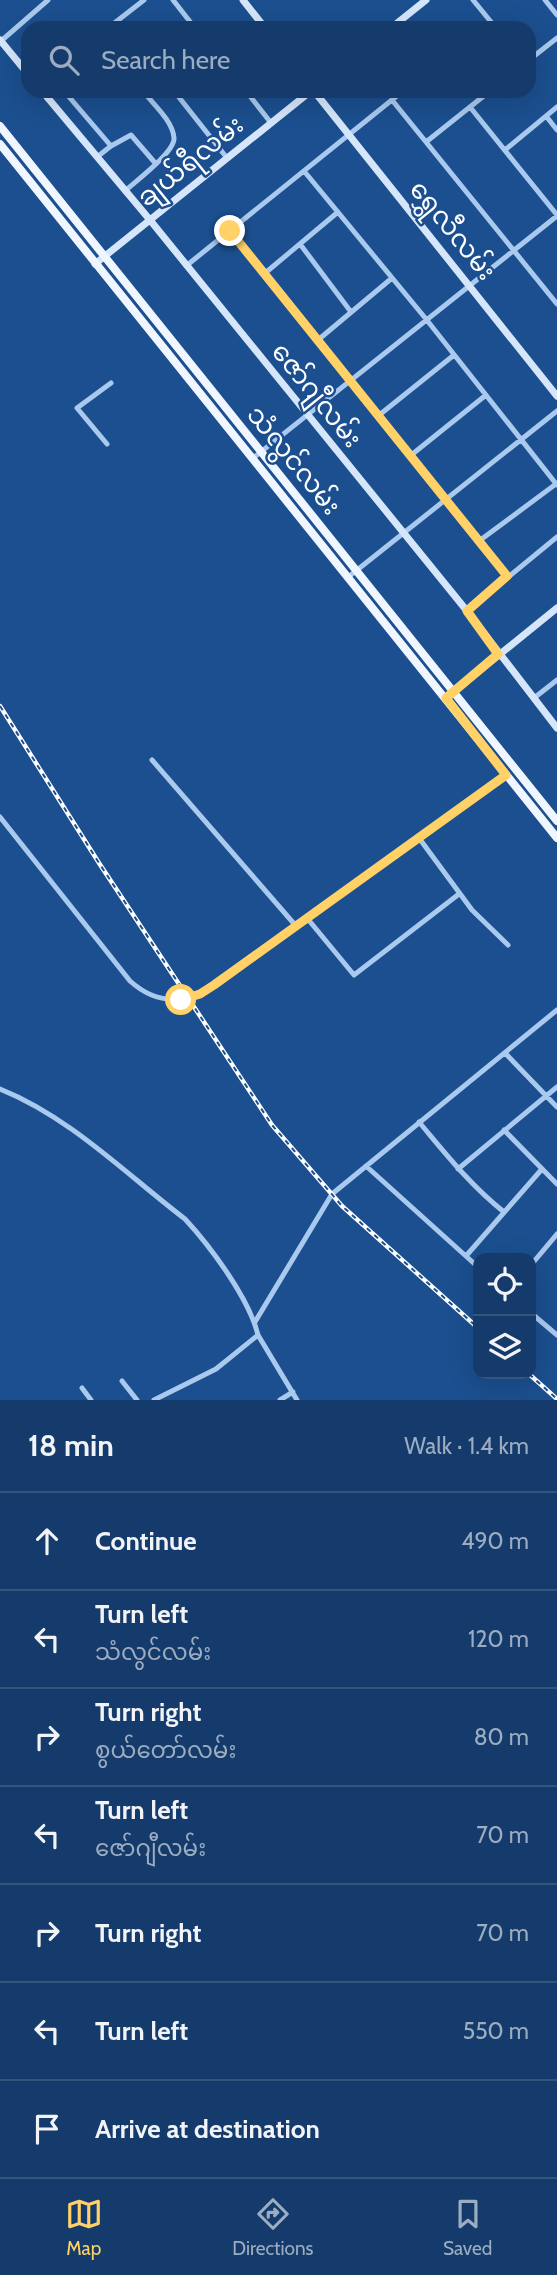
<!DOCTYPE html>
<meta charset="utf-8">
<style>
:root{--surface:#143b6b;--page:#214673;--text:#f1f3f6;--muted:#9dadc1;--line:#33557e;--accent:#ffd166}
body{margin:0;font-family:Cabin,"Noto Sans Myanmar",sans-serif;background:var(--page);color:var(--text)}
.controls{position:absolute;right:21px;bottom:21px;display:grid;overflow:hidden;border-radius:14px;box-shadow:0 7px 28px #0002}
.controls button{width:63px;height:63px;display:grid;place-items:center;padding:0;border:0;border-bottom:2px solid var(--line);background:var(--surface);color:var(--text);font:35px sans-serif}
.stop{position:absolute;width:21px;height:21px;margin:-16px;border:5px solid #ffd166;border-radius:50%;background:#fff}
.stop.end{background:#ffd166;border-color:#fff;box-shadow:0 2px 7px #0008}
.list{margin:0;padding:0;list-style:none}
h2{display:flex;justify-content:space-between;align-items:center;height:91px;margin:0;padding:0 28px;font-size:30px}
h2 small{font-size:23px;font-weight:400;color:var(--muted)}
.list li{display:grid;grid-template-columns:46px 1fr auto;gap:21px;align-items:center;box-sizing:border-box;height:98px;padding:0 28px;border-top:2px solid var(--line)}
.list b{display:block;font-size:26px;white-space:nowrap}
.list p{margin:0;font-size:23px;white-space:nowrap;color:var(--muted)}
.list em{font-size:23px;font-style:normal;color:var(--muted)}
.icon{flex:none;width:38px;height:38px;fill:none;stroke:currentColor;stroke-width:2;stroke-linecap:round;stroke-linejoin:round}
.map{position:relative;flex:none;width:557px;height:1400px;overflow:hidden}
.search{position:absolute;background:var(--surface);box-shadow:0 7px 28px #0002;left:21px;right:21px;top:21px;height:77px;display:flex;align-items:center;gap:18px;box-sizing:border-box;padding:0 24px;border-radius:21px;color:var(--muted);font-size:26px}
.sheet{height:777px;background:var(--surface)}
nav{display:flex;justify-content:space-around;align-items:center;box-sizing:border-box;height:98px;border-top:2px solid var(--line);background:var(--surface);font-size:19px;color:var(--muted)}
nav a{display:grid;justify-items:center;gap:4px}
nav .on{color:var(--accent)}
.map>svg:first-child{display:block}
</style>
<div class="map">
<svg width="557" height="1400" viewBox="0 0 557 1400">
<rect width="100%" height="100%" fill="#1b4f8f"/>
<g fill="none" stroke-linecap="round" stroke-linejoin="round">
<!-- street -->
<path stroke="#a9c9ee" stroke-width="5" d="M173,0L195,28
M473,0L496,28
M545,0L557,15
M108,28L144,0
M482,28L490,21
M1,41L48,0
M529,60L557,38
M64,91L111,146L97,157
M174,91L227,158
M246,91L271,123
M392,100L557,304
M470,107L557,215
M546,116L557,130
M426,142L490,91
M111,146L131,135L156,164
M505,150L557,107
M304,171L426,319L557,485
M125,191C136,181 175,152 174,138C173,121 153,104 143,91
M230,231L507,576
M300,244L351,312
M186,266L403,91
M264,274L338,212
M318,340L392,278
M378,416L454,355
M107,444L77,408L111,383
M410,456L486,395
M252,459L557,216
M479,541L556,484
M347,578L557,411
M467,611L557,537
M534,698L557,680
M152,760L296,926
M0,817L130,981C158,1006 184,1003 214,985L506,776
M419,838L472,910L508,945
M307,918L354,975L459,894
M506,1054L557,1107
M0,1089C70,1117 126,1174 185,1219C210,1246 249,1298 258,1335L297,1400
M419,1122C446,1154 471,1186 504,1212
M504,1130L557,1184
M366,1166L478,1267
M458,1169L557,1087
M466,1256L542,1169
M531,1265L557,1234
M531,1313L557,1335
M255,1322L332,1194L557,1010
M122,1381L137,1400
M82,1388L91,1400
M154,1400L216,1369L258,1335
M280,1400L293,1392"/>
<!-- secondary -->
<path stroke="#d6e6fa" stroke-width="7" d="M243,0L265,28
M391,28L426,0
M0,40L28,74
M42,91L150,220L467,611L557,728
M314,91L557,396
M95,264L311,91
M446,698L557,608"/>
<!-- primary -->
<path stroke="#f0f6ff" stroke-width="8" d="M0,126L557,821
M0,144L557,838"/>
<defs>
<path id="rail" d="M0,706L99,863L272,1125L342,1206L478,1328
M529,1374L557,1399"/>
</defs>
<!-- rail casing -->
<use href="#rail" stroke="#fff" stroke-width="4.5"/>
<!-- rail -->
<use href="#rail" stroke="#1b4f8f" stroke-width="2" stroke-dasharray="5" stroke-linecap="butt"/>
</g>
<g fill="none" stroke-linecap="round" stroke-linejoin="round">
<!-- route -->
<path stroke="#ffd166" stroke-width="9" d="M181,1000L200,994L214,985L506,775L446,698L498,654L467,611L507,576L230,231"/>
</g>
<g text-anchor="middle" stroke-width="5" stroke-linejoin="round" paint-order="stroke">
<!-- street labels -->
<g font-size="26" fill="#fff" stroke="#1b4f8f">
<text transform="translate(190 161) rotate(-39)" y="9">ချယ်ရီလမ်း</text>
<text transform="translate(453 230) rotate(51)" y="9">ရွှေလီလမ်း</text>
<text transform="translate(317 395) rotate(51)" y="9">ဇော်ဂျီလမ်း</text>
<text transform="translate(294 460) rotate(51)" y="9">သံလွင်လမ်း</text>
</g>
</g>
</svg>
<div class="controls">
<button><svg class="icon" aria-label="locate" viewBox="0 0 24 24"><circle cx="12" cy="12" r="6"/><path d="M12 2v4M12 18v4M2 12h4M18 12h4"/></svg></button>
<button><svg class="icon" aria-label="layers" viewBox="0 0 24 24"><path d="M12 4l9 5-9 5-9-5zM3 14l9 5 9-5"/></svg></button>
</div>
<div class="stop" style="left:181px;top:1000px"></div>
<div class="stop end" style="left:230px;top:231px"></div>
<div class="search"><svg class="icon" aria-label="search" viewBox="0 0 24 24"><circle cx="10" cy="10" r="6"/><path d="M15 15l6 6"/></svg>Search here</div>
</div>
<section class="sheet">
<h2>18 min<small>Walk · 1.4 km</small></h2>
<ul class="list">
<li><svg class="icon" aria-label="ahead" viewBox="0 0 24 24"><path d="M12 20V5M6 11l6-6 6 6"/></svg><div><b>Continue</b></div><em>490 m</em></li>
<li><svg class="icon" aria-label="left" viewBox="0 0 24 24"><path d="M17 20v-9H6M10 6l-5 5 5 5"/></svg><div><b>Turn left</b><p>သံလွင်လမ်း</p></div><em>120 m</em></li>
<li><svg class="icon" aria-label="right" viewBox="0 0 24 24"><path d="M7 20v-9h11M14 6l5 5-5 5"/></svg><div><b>Turn right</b><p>စွယ်တော်လမ်း</p></div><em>80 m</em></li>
<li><svg class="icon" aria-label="left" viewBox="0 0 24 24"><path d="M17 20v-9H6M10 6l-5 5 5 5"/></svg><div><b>Turn left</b><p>ဇော်ဂျီလမ်း</p></div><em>70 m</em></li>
<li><svg class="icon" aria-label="right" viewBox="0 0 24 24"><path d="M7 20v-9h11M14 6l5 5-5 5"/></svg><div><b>Turn right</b></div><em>70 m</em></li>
<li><svg class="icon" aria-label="left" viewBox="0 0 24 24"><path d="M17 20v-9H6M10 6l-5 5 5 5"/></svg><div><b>Turn left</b></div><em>550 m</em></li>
<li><svg class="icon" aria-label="arrive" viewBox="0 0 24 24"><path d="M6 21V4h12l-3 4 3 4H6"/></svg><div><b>Arrive at destination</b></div></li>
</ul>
</section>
<nav>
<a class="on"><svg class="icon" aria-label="map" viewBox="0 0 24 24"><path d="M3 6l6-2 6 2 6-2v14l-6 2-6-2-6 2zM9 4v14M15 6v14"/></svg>Map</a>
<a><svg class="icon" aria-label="directions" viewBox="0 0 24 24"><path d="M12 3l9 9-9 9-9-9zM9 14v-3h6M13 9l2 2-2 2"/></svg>Directions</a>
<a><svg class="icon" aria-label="saved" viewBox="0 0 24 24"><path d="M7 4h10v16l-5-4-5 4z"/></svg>Saved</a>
</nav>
